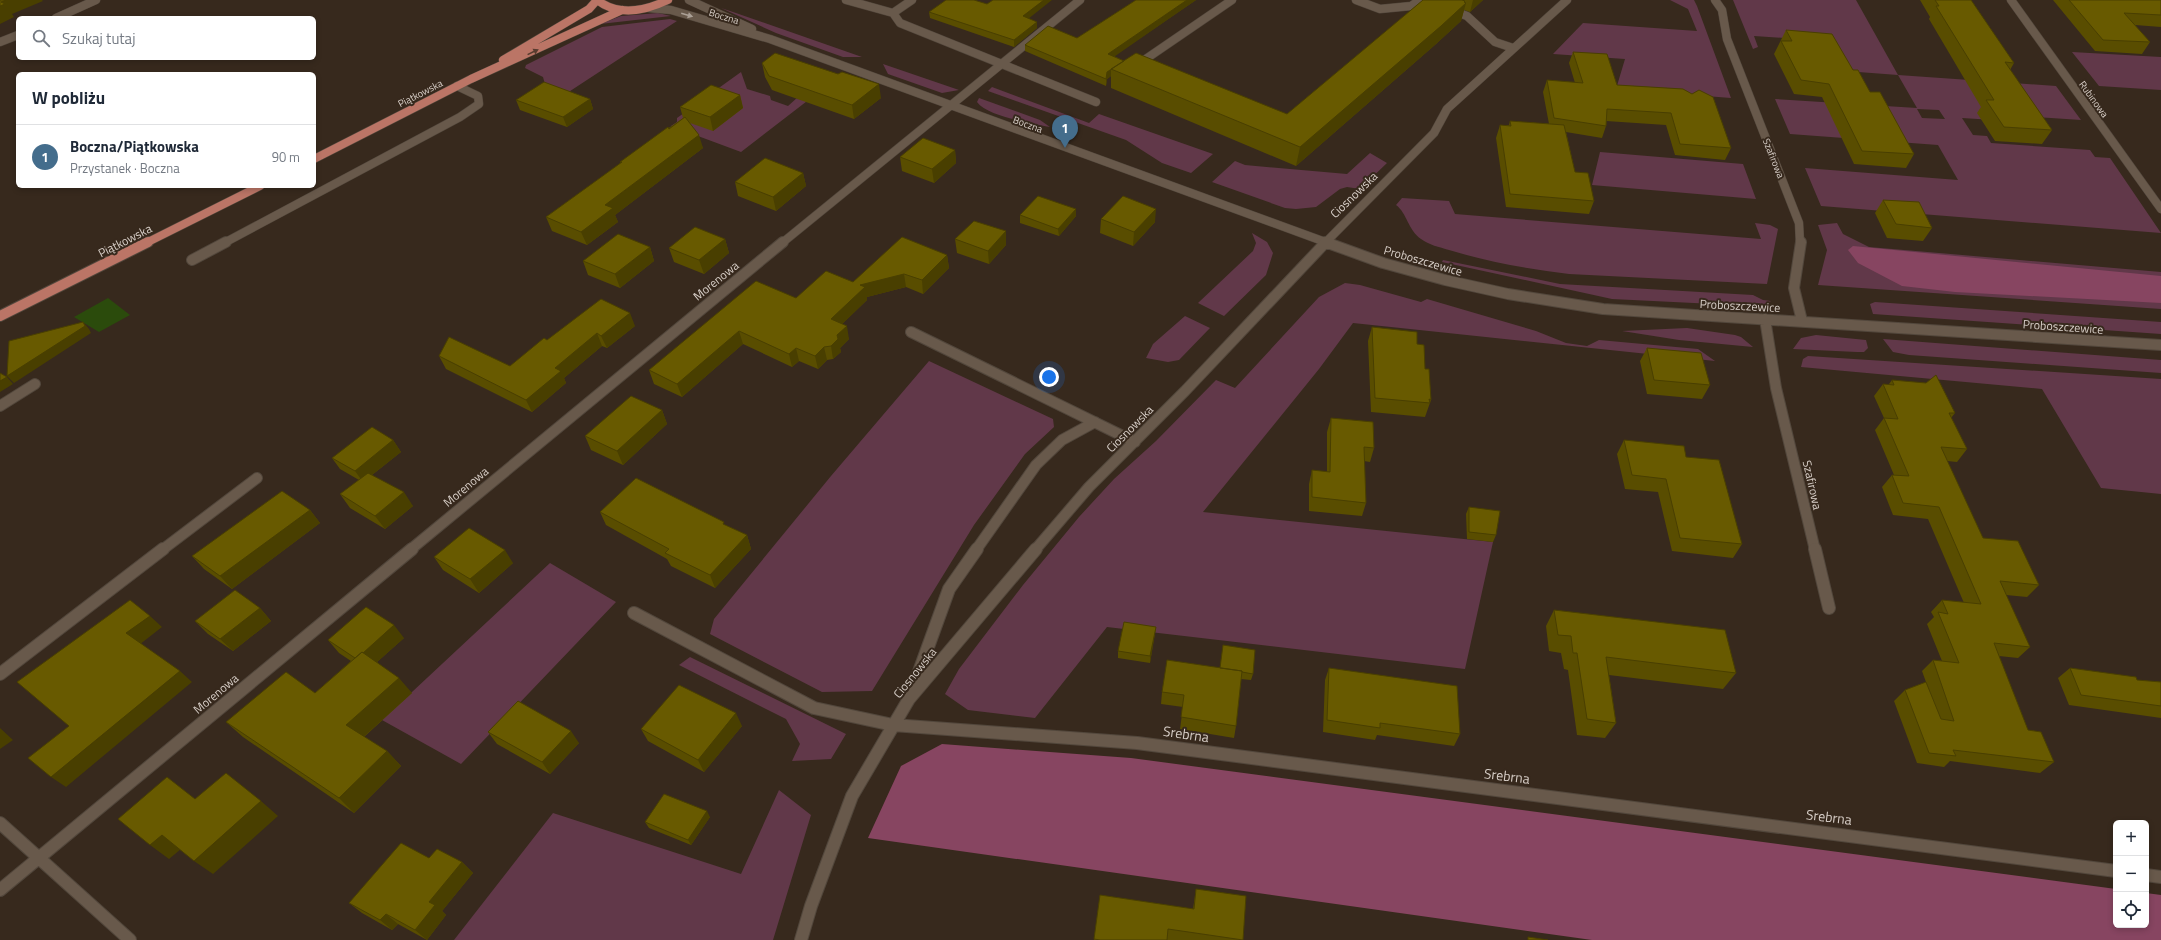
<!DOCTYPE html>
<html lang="pl">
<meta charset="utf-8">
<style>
:root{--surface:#fff;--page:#f2f2f3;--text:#1f2937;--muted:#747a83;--line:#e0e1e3;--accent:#446d8c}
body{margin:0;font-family:"Titillium Web",sans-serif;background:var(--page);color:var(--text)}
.controls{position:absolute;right:12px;bottom:12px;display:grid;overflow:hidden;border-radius:6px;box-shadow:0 2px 6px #0003}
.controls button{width:36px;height:36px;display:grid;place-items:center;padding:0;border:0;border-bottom:1px solid var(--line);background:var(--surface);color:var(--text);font:20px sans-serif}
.you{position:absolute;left:1049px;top:377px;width:14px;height:14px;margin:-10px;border:3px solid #fff;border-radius:50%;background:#1a73e8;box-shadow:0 0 0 6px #1a73e833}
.badge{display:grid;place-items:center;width:26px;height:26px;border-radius:50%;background:var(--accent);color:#fff;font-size:13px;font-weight:700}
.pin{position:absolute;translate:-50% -33px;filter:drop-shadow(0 1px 2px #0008)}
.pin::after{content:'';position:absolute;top:21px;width:14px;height:12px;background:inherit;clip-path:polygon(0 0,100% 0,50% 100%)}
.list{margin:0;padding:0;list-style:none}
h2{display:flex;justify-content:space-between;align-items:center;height:52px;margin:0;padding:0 16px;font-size:17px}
h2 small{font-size:13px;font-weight:400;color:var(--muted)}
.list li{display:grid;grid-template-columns:26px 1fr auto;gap:12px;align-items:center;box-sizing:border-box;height:64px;padding:0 16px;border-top:1px solid var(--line)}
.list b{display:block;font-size:15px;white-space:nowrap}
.list p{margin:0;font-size:13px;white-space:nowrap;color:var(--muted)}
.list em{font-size:13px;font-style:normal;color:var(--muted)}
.icon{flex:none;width:22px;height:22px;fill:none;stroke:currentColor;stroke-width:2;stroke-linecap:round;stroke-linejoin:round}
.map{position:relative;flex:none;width:2161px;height:940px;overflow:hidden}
.search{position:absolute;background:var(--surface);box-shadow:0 2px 6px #0003;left:16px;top:16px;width:300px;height:44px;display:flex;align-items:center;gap:10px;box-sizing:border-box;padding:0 14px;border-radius:6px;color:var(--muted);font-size:15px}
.panel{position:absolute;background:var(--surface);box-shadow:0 2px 6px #0003;left:16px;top:72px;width:300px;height:116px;border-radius:6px}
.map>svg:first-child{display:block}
</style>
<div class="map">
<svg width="2161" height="940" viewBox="0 0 2161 940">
<rect width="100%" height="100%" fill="#37291d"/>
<!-- green -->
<path fill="#613849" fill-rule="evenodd" d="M1670,0H1694L1697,6L1731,98L1616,89L1625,59L1553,54L1583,23L1697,31L1688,9Z
M1733,0H1856L1898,75L2056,86L2081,120L2021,116L2025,122L1962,118L1973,135L1987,136L1991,143L2090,150L2095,157L2110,158L2161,233L1821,206L1805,168L1958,180L1938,145L1790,134L1775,99L1917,108L1898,75L1845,71L1828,41L1754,36L1758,47L1753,49ZM1917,109L1939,110L1945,119L1922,118Z
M721,8L733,12L862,57H843L776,33Z
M658,13L671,16L600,24L621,16Z
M670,19L677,21L561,97L547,92L543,77L525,68L526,65L602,27Z
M2072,52L2161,57V90L2099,86Z
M883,64L959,90L942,93L888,74Z
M741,72L747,89L770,96L771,100L788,106L798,97L837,78L741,152L671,126L677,122V118Z
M992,87L1089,123L1099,114L1213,154L1191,173L1162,163L1126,140L988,91Z
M979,98L1040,120L1050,127C1032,123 988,117 977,102Z
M1600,152L1743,164L1756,199L1592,185Z
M1370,153L1387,163L1360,189L1347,187L1340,189L1316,207L1296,209L1285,208L1212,182L1235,161L1245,165L1347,174Z
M1402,198L1449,201L1455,214L1761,239L1755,223L1770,225L1778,229L1767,284L1569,274C1529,269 1488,262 1449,250C1439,247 1429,245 1421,239C1408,230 1407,213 1396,205Z
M1837,223L1843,234L1869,247L2161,272V309L1818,285L1827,250L1818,225Z
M1252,233L1267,242L1273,253L1266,275L1224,316L1198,303L1253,251L1256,243Z
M1443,260L1560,284L1753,295L1763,300L1771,301L1763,306H1755L1612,299L1442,262Z
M1345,283L1360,285L1421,302L1427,299L1536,331L1566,343L1587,346L1599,340L1698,349L1715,361L1353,323L1319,369L1203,512L1493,542L1465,669L1107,627L1035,718L968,710L945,694L959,669L1023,585L1079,517L1114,479L1156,441L1216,380L1235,388L1319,297Z
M1875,302L2161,322V334L1873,314L1870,304Z
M1185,316L1210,328L1179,360L1168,362L1146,358L1153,344Z
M1687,328L1735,335L1741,337L1753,347L1679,340L1622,331Z
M1816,335L1866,340L1868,348L1864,352H1857L1793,349L1801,338Z
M1883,339L2161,360V373L1909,355L1893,352Z
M1808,356L2161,379V494L2101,488L2042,389L1801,367L1803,359Z
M929,361L1053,419L1054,427L1025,454L974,525L872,691L822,692L710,634L714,619L831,476Z
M550,563L616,602L461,764L382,720Z
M690,657L846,734L831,759L792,761L800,744L786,719L679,665Z
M779,790L811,815L773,940H454L553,813L741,874Z"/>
<!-- forest -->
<path fill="#874561" d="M1853,246L2161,276V303L1955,292L1902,286L1858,263L1848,250Z
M942,744L1131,758L2116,889V925H2146V893L2161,895V940H1592L868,838L901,766Z"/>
<!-- water -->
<path fill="#2b4b0c" d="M108,298L130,315L99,332L74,317Z"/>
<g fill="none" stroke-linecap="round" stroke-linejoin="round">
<defs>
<path id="minor-far2" d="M689,0L752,29
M846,0L893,13L900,23L1096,102
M1356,0L1380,9L1411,6L1420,0
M1715,0L1722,10L1727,39L1799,223L1800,243
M2011,0L2161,209
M649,8L671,10L770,39L1328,243
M1451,10L1467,16L1495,42L1513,48
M893,13L912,0
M56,18L96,0
M0,42L18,35
M1137,65L1232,0
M224,243L460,117L479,104L478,96L457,86
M782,243L1080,0
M1325,243L1434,133L1447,109L1567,0"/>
<path id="minor-far1" d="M1325,242L1383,263L1445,280L1508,294L1603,309L2161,345
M1801,242L1794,288L1802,321
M192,260L226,242
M1765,319L1776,388L1815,550
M911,332L1135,442
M0,406L35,384
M162,550L257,478
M410,550L783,242
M976,550L1036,465L1062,440L1095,422
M1035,550L1089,487L1185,391L1326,242"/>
<path id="minor" d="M1815,549L1829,608
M634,613L814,708L893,725L1137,743L2116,871
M0,674L163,549
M912,691L949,589L977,549
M0,823L130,940
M2146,875L2161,877
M0,890L412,549
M801,940L811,906L852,796L909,699L1036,549"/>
<path id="major-far1" d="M597,0C619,17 645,11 668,0
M503,60L589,9L597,0
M314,159L471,79L622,10
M146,243L260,186"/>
<path id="major" d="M0,316L148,242"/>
</defs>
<!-- minor-far2 casing -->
<use href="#minor-far2" stroke="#52473c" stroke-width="9"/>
<!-- minor-far1 casing -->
<use href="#minor-far1" stroke="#52473c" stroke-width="12"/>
<!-- minor casing -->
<use href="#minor" stroke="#52473c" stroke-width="14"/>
<!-- major-far1 casing -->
<use href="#major-far1" stroke="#52473c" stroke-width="9"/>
<!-- major casing -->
<use href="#major" stroke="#52473c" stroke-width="12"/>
<!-- minor-far2 -->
<use href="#minor-far2" stroke="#68594b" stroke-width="8"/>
<!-- minor-far1 -->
<use href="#minor-far1" stroke="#68594b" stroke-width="10"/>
<!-- minor -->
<use href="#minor" stroke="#68594b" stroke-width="12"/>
<!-- major-far1 -->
<use href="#major-far1" stroke="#bb7566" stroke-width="8"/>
<!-- major -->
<use href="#major" stroke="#bb7566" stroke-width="10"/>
</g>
<!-- wall -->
<path fill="#594d00" d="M1136,0H1196L1114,56L1124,61L1287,114L1422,1V0H1483L1470,12L1464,10L1461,21L1436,44L1296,166L1111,88V76L1107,79L1106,86L1025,51V45L1077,38Z
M1920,0H1971L2014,63L2010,70L2052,130L2042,144L1995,141L1977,113L1981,107L1929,19L1930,17Z
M2053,0H2161V27L2135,25L2150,42L2142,54L2095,51Z
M929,12L1028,18L1037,28L1014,47L930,18Z
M1786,30L1853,70L1870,92L1914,154L1906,168L1854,164L1822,97L1794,94L1774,54Z
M1573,52L1617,85L1683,89L1731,148L1725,160L1675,155L1666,125L1606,121V126L1602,138L1566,132L1575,172L1594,201L1589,214L1506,207L1496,138L1500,125H1509L1510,121L1549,124L1543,92L1547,80L1575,83L1569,63Z
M762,63L881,98L854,119L772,90L765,77Z
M740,95L743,108L713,131L690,123L703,148L615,215L618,222L587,245L552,231L546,217L621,163L620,162L683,118L680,107Z
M590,99L593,109L567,127L520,110L516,100Z
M955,150L956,163L934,183L902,171L900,157Z
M803,173L806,186L776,211L738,196L735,182Z
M1883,200L1932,228L1923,241L1887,238L1875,213Z
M1076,209V216L1059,236L1020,223V215Z
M1101,219L1155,222L1133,246L1100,233Z
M1006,231V245L989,264L957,253L955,239Z
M725,239L729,253L704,274L674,262L669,248Z
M650,247L654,261L620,288L588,275L583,261Z
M947,255L949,268L923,294L906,287L867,297V300L842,324L849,339L840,348L841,352L833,359L827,360L818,369L799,361L792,367L743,344L682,397L654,384L649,370L796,298L853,282Z
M635,326L607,348L602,346L564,378L566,383L532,412L446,369L439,356L510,366L547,340Z
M1372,327L1417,344L1425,369L1431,400L1425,417L1371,412L1368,341Z
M1647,348L1710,385L1702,399L1647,394L1640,361Z
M1892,380L1955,413L1951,418L1967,449L1957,462L1947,461L1983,538L2039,585L2027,597L2006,595L2030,647L2018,658L1999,656L2028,730L2054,762L2040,773L1950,761L1944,767L1917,763L1894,701L1905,690L1926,682L1922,671L1933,660L1942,661L1927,624L1934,617L1931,612L1942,600L1964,603L1928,519L1893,515L1882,487L1892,475H1894L1875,430L1884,418L1874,396L1883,384H1889Z
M662,410L667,424L623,465L591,450L585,436Z
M1331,418L1374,448L1370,462L1364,461L1366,503L1362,516L1309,511V484L1312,470L1327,472V432Z
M393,440L401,452L372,475L413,506L385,529L350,508L340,494L359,480L340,469L332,458Z
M1624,440L1686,457L1742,544L1733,558L1672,551L1658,492L1625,489L1617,454Z
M1469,507L1496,535L1493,542L1467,539L1466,514Z
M310,510L320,523L232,589L204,569L192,556Z
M600,512L725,525L747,535L751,549L715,588L671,566L667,559L606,525Z
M434,557L513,563L479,593L443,570Z
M260,608L271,621L233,651L208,634L195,621Z
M1554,610L1736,673L1723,689L1609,675L1616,723L1605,738L1577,735L1568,670L1564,669L1561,653L1549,651L1546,626Z
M1156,627L1150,663L1118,658V651Z
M404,638L377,662L412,693L364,737L387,751L401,766L354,813L243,737L226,722L315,693L351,661L339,653L328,640Z
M1220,668L1253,674L1251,680L1241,679L1236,726L1234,738L1180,729L1183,707L1161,704L1162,692Z
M1329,668L1460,734L1454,746L1377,735L1375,740L1323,732L1325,680Z
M2070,668L2137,680L2161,682V718L2069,705L2058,678Z
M742,726L704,772L648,741L641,729Z
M488,732L579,743L550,774L497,744Z
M710,817L691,845L649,828L645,822Z
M462,862L473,873L442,911L446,915L427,940L398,924L392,930L362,913L349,903Z
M1196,889L1243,940H1094L1100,895L1193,909Z"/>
<!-- shaded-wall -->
<path fill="#493f00" d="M6,0H42L43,1L12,14L14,17L0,24V6L1,2Z
M1044,0H1052L1023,23V16Z
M1187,0H1196L1108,61V54Z
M1473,0H1483L1470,12Z
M1465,1L1464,4L1466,3L1461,21L1436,44L1296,166L1300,147Z
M1037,22V28L1014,47V40Z
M1124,61V67L1111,69V76L1107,79L1106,86V79L1107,72Z
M879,84L881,98L854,119L852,105Z
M740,95L743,108L713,131L710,117Z
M590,99L593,109L567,127L563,117Z
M699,135L703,148L615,215L618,222L587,245L581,232L605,205Z
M955,150L956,163L934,183L932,169Z
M803,173L806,186L776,211L773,197Z
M1076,209V216L1059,236L1058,229Z
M1156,209L1155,222L1133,246L1134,232Z
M1006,231V245L989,264L988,251Z
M725,239L729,253L704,274L699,260Z
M650,247L654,261L620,288L615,274Z
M947,255L949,268L923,294L922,280Z
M904,274L906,287L867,297V300L833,333L831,319L860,285Z
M630,313L635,326L607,348L601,336Z
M83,322L89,329L91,333L14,383L7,376Z
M847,326L849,339L840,348L837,335Z
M739,331L743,344L682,397L677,384Z
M597,333L602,346L564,378L566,383L532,412L526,400L555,368Z
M838,339L841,352L833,359L831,346Z
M824,347L827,360L818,369L815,356Z
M796,348L799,361L792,367L789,354Z
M7,377L13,384L0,392V381Z
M662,410L667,424L623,465L617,451Z
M393,440L401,452L363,482L355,471Z
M404,492L413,506L385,529L375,516Z
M310,510L320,523L232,589L220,576Z
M747,535L751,549L715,588L710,575Z
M505,550L513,563L479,593L470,579Z
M260,608L271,621L233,651L220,639Z
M150,616L162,627L139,645L126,633Z
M394,625L404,638L367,671L356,659Z
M1156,627L1150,663V656Z
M180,671L192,682L66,787L51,777Z
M399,678L412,693L360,740L346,725Z
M736,713L742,726L704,772L698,760Z
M0,728L13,740L0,749Z
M571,731L579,743L550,774L542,762Z
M387,751L401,766L354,813L339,798Z
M261,801L278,816L213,874L194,861Z
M707,811L710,817L691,845L688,840Z
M162,835L181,849L169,859L150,845Z
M462,862L473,873L442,911L446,915L427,940L415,930L429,902Z
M386,914L398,924L392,930L380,920Z"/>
<!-- building -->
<path fill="#685a00" stroke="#493f00" d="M0,0H6L1,2L5,4L0,6Z
M946,0H974L987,4L993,0H1044L1023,16L1037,22L1014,40L929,12Z
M1136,0H1187L1108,54L1124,61L1107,72L1106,79L1025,45L1048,26L1077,38Z
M1423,0H1462L1465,1L1464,2L1466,3L1441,26L1300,147L1111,69L1136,53L1287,114Z
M1935,0H1971L2014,63L2005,62L2052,130L2004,127L1986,100H1994L1936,6H1939Z
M2069,0H2161V15L2124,13L2150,42L2103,40Z
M1786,30L1832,34L1853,70H1858L1870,92H1880L1914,154L1862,151L1829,84L1801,80L1781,41H1792Z
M1573,52L1607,54L1617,85L1683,89L1692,94L1699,90L1713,97L1731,148L1680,144L1671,113L1607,109L1606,126L1554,118L1547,80L1583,83Z
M775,53L838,74L842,72L879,84L852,105L769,76L762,63Z
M544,82L590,99L563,117L516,100Z
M711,85L740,95L710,117L680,107Z
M685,117L699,135L605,205L613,208L581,232L546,217L622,162H620L668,127L669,129Z
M1510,121L1564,125L1575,172L1588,173L1594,201L1510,194L1500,125L1511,126Z
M923,138L955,150L932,169L900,157Z
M765,158L803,173L773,197L735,182Z
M1038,196L1076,209L1058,229L1020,215Z
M1123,196L1156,209L1134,232L1101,219Z
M1883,200L1919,202L1932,228L1896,224Z
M974,221L1006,231L988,251L955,239Z
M695,227L725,239L699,260L669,248Z
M618,234L650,247L615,274L583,261Z
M902,237L947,255L922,280L904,274L860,285L865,287L831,319L847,326L837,335L838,339L831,346L824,347L815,356L796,348L789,354L739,331L677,384L649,370L756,281L796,298L826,271L853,282Z
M601,299L630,313L601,336L597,333L555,368L561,371L526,400L439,356L449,337L510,366L544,338L547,340Z
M83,322L85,326L7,376L9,341Z
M1372,327L1417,332V344L1424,345L1425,369H1429L1431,400L1429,399L1430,403L1375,398Z
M1647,348L1701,353L1710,385L1654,380Z
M0,373L7,377L0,381Z
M1936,375L1955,413H1949L1967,449L1941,447L1983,538L2018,541L2039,585L2000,581L2030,647L1994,643L2028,730L2041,732L2054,762L1953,750L1956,756L1929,753L1905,690L1926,682L1941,719L1954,721L1933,660L1959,663L1938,612L1948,614L1942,600L1981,604L1939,507L1903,503L1892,475L1909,476L1884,418L1898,419L1883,384L1894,385L1892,380L1926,383Z
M631,396L662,410L617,451L585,436Z
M1331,418L1373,422L1374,448L1364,447L1366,503L1312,497V470L1330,472Z
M372,427L393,440L355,471L332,458Z
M1624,440L1684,446L1686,457L1719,460L1742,544L1680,538L1666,479L1632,475Z
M368,473L404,492L375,516L340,494Z
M636,478L724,522L723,524L747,535L710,575L665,553L669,549L600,512Z
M282,491L310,510L220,576L192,556Z
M1469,507L1500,511L1496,535L1469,532Z
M469,528L505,550L470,579L434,557Z
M235,590L260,608L220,639L195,621Z
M130,600L150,616L126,633L180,671L51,777L28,758L69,726L17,682Z
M366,607L394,625L363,653L362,652L355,658L328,640Z
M1554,610L1725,630L1736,673L1606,657L1616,723L1587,719L1577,653H1573L1571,636L1558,635Z
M1124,622L1156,627L1150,656L1118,651Z
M1223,645L1255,650L1253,674L1242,672V671L1220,668Z
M362,652L399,678L346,725L387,751L339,798L226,722L286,672L315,693Z
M1167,660L1242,671L1236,726L1181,717L1184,695L1162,692Z
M1329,668L1457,686L1460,734L1380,723V728L1327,720Z
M2070,668L2136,677L2137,680L2161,682V706L2081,695Z
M679,685L736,713L698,760L641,729Z
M518,701L571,731L542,762L488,732Z
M226,773L261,801L194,861L162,835L150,845L118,819L167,777L195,799Z
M664,794L707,811L688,840L645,822Z
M401,843L429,858L437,849L462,862L429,902L435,905L415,930L386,914L380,920L349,903Z
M1196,889L1246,896L1243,940L1168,929L1167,940H1100L1094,939L1100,895L1194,909Z
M1528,937L1548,940H1528Z"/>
<!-- one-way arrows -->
<defs><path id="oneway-solid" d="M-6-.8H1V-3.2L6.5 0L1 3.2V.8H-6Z"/></defs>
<use fill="#aba096" href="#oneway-solid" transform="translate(687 15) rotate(16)"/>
<use fill="#583c2f" href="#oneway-solid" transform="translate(533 52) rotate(-26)"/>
<g text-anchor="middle" stroke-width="4" stroke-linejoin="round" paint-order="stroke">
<!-- far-street labels -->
<g font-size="10" fill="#d8cfc8" stroke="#37291d">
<text transform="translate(724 16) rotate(17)" y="4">Boczna</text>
<text transform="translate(420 93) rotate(-27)" y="4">Piątkowska</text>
<text transform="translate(2094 99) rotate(54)" y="4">Rubinowa</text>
<text transform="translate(1028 124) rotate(20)" y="4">Boczna</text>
<text transform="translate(1774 158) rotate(68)" y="4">Szafirowa</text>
</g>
<!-- street labels -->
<g font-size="12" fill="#d8cfc8" stroke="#37291d">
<text transform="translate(1354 195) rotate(-44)" y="4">Ciosnowska</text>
<text transform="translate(125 241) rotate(-27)" y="4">Piątkowska</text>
<text transform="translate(1423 261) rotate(16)" y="4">Proboszczewice</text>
<text transform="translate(716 281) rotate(-39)" y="4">Morenowa</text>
<text transform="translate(1740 306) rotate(3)" y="4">Proboszczewice</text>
<text transform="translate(2063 327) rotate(4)" y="4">Proboszczewice</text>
<text transform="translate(1130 429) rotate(-45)" y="4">Ciosnowska</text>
<text transform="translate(1812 485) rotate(77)" y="4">Szafirowa</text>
<text transform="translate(466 487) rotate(-40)" y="4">Morenowa</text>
<text transform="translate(915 673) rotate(-51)" y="4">Ciosnowska</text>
<text transform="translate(216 694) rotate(-40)" y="4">Morenowa</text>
</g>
<!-- near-street labels -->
<g font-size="14" fill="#d8cfc8" stroke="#37291d">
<text transform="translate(1186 734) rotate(8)" y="5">Srebrna</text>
<text transform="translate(1507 776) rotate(7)" y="5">Srebrna</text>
<text transform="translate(1829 817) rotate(7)" y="5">Srebrna</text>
</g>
</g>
</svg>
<div class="controls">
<button>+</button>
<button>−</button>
<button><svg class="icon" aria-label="locate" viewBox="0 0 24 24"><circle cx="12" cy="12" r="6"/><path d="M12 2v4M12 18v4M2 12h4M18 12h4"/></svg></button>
</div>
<div class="you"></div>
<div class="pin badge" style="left:1065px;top:148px">1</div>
<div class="search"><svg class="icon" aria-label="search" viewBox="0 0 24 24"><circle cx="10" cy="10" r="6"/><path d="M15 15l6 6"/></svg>Szukaj tutaj</div>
<section class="panel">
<h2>W pobliżu<small></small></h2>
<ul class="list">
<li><span class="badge">1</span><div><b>Boczna/Piątkowska</b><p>Przystanek · Boczna</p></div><em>90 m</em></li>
</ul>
</section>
</div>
